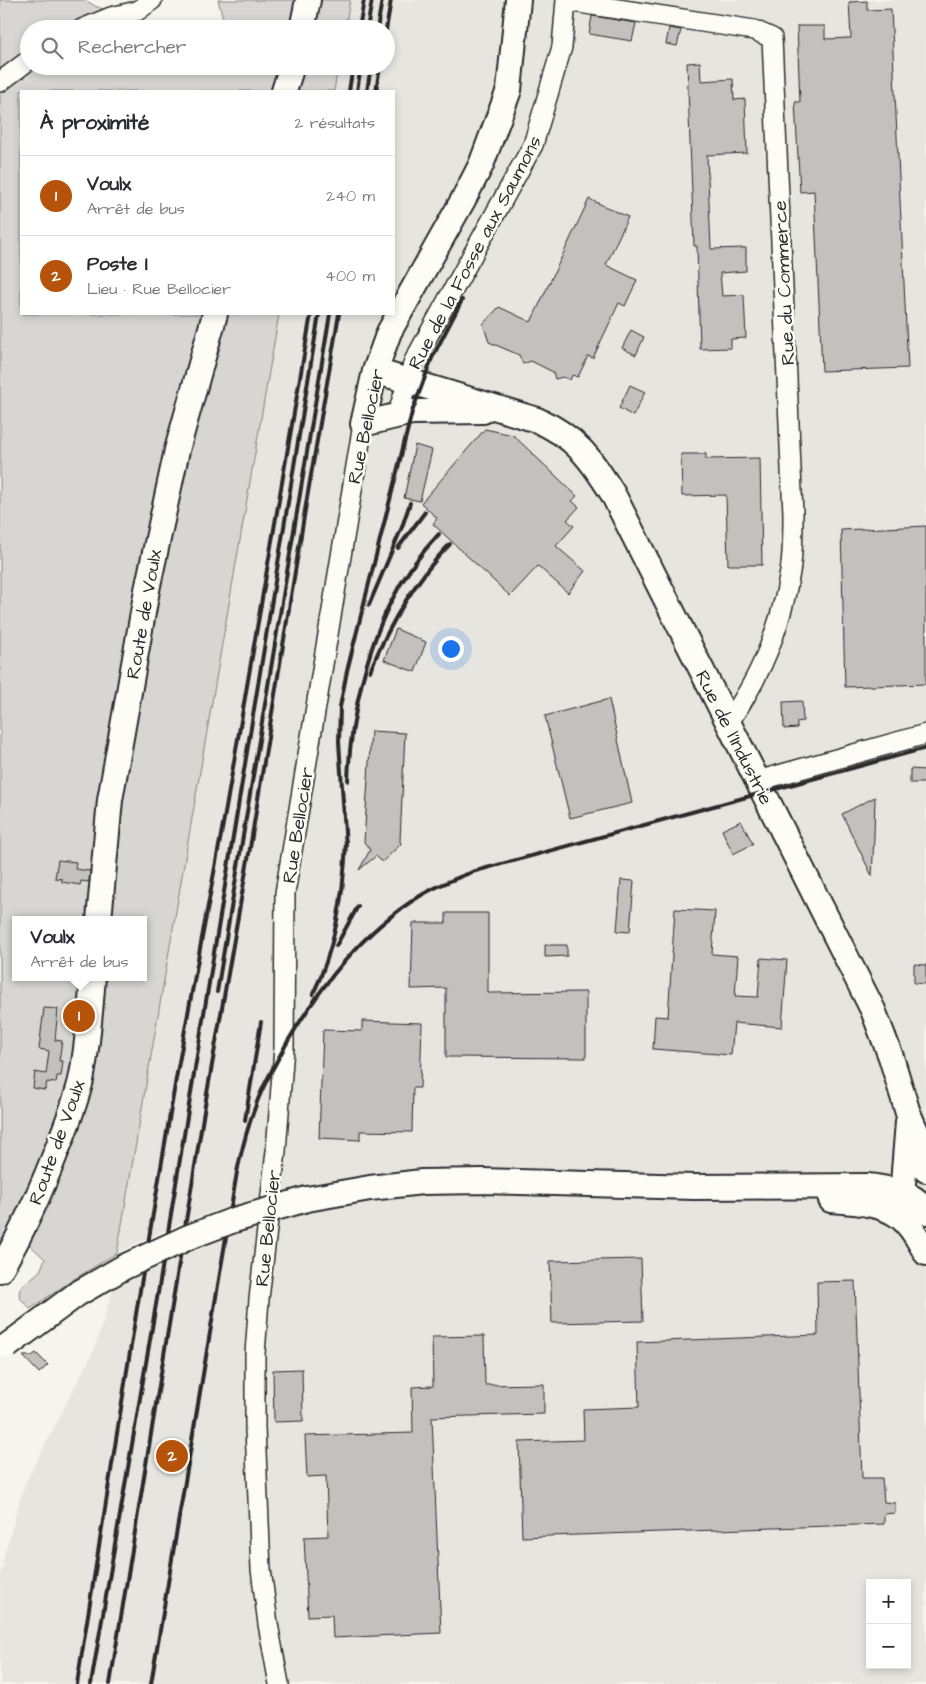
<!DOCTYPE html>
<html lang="fr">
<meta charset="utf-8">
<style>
:root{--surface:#fff;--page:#f2f2f3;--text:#2b2b33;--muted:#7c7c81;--line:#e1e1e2;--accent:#b45309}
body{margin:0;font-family:"Architects Daughter",sans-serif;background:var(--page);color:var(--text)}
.controls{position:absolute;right:15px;bottom:15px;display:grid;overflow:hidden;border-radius:0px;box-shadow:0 2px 8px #0003}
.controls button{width:45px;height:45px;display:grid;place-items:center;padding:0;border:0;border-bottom:1px solid var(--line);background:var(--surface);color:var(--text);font:25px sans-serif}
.you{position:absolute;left:450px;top:648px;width:18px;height:18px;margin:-12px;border:4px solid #fff;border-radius:50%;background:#1a73e8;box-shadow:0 0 0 8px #1a73e833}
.badge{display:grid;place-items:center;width:32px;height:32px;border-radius:50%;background:var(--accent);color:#fff;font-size:16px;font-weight:700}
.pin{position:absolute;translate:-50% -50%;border:2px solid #fff;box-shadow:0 1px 5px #0006}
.popup{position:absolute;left:12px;top:916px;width:135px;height:65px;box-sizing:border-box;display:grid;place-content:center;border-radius:0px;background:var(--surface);filter:drop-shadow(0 1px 4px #0005);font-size:16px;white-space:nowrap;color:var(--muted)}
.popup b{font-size:19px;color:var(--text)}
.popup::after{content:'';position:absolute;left:50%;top:100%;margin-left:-10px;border:10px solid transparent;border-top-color:var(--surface)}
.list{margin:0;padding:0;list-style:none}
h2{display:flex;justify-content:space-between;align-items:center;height:65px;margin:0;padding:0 20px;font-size:21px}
h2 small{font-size:16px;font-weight:400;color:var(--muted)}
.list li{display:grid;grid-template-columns:32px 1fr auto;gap:15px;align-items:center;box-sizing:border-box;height:80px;padding:0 20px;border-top:1px solid var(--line)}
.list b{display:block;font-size:19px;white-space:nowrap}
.list p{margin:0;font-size:16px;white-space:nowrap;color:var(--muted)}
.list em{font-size:16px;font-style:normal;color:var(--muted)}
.icon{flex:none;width:28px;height:28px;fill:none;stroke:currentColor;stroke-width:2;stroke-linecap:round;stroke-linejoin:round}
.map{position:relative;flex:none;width:926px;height:1684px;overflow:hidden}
.search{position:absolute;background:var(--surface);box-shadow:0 2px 8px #0003;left:20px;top:20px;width:375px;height:55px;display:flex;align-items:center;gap:12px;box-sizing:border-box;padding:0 18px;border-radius:28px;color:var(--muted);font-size:19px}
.panel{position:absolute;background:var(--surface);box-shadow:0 2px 8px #0003;left:20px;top:90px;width:375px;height:225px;border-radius:0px}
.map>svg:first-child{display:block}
</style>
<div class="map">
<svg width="926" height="1684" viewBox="0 0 926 1684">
<rect width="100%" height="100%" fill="#f5f4ef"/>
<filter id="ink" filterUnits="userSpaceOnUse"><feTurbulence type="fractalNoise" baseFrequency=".02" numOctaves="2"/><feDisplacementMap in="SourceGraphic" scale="10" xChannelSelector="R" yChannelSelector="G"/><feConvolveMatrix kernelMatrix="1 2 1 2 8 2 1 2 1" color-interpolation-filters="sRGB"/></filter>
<g filter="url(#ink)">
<!-- built -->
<path fill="#e6e5e0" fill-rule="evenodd" d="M350,0H926V1684H0V1574L4,1564L2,1563L24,1486L94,1350L114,1285L186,1253L243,1231L251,1200L220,1209L163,1231L117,1253L279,314H394V91H334L338,66H386V29H345ZM870,1583H907V1665H870Z"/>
<!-- green -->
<path fill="#d7d6d2" stroke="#81807e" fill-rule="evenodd" d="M0,0H85L95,6L135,22L138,29H29V66H211L216,68L217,66H338L334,91H21V314H279L117,1253L74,1279L30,1309L20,1298L19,1292L22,1286L40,1271L45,1259L30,1245L4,1237L0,1244ZM15,920H143V977H15Z
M218,0H350L345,29H226Z"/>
<!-- building -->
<path fill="#c2c1be" stroke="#2b2b2b" d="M867,1V10L891,9L908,368L822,371L814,191L800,192L795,102H800L797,26H825V39L851,38L849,2Z
M592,16L636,23L632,41L589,34Z
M669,28L681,30L677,46L666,44Z
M700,62L701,81L733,79L734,100L745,99L747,153L707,155L711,249L746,248V271L720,273L722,296L744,295L746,338L731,339V348L700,349L697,246H694L687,63Z
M589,199L628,217L606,265L637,280L625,306L619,303L593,358L588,356L578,377L572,375L570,380L563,377L555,379L553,372L531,361L523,364L519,355L489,342L483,324L499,307L531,322Z
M631,330L644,337L636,355L622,348Z
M630,385L645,392L633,416L619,408Z
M485,429L513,435L577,496L572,501L579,507L567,520L574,526L556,546L585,571L568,593L538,566L510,596L433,524L437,518L421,503Z
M415,445L432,450L420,501L404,498Z
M681,454H706V459L760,458L762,565H728L726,495L682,496Z
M926,526V684L845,687L841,530Z
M396,629L426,642L415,672L384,660Z
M609,699L632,803L570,818L545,716Z
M802,701L803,721L797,722V728L784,729L783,702Z
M371,731L405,733L400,841L401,844L382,862L376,856L359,870L370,850L364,842Z
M910,769L926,770V783H910Z
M875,797L874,837L872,876L842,814Z
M741,821L753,844L733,854L722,830Z
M58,860L76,862L75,869L90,871L89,882L81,881L80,885L62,882V879L55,878Z
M621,880L634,881L630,932L617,931Z
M675,909L715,911L712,954L738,956L735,996L758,997L761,958L787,960L782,1027L734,1023L731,1055L653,1049L655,1016L668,1017Z
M446,913H488V993L586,992V1058L446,1057V988L411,989L413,923H446Z
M545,945H567V956L545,957Z
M914,964L926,965V984L914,983Z
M44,1008L58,1009L55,1040L62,1041L59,1061H63L61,1076H57L56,1083L47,1082L45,1090L33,1088L35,1072L46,1074L49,1051L39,1049Z
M362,1021L422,1023L420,1088H413L412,1132L360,1131V1140L319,1138L323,1030L362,1031Z
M641,1259L643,1321L552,1323L550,1261Z
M855,1281L862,1478H882L884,1502L895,1503V1513L884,1514V1524L522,1537L519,1442L584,1440L583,1409L639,1407L637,1342L818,1335L817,1282Z
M484,1336L485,1385L544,1384V1414L432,1417L441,1633L333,1638L332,1615L308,1616L304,1537L328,1536L326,1476L307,1477L305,1436L413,1433L412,1387L433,1386L432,1337Z
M36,1353L48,1365L39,1373L23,1356H32Z
M302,1369L303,1421L274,1422L273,1370Z"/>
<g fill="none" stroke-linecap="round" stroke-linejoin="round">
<defs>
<path id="minor" d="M566,1L754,30L772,38L793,514C793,533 793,553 790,572C781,627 760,678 728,723
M82,29L111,17L137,11L152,0
M0,82L29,60
M397,416L414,361L533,145L562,47L566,0
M757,781L926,734
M279,1684L268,1624L261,1569L255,1428V1354L259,1299L276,1151L284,1048L285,893L363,424"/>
<path id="major" d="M302,29L308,0
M284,91L292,66
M375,371L537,420C575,436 592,460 613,494L873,1010L891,1057L908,1113L920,1140L926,1170
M483,411L412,412L363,424L375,371L389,332L463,200L481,165L509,90L518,0
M99,920L110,800L147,590L177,450L215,314
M307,1199L370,1188L422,1182L483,1181L693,1187L869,1186C889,1189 916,1192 926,1212
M831,1200C853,1202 883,1203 900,1217C912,1226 919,1241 926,1253
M901,1208L908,1122
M0,1270C24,1230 43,1186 60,1142C68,1121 76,1101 81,1080C88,1046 90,1011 93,977"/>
</defs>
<!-- minor casing -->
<use href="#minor" stroke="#2b2b2b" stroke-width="22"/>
<!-- major casing -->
<use href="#major" stroke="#2b2b2b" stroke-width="28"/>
<!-- minor -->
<use href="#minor" stroke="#fdfcf7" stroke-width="19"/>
<!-- major -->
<use href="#major" stroke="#fdfcf7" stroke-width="24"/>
<!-- rail -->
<path stroke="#2b2b2b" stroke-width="4" d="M359,29L364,0
M367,29L372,0
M377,29L382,0
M386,30L391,0
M349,91L353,66
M357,91L361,66
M367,91L371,66
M376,91L380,66
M398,548L425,512
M369,605L402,527L410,503
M370,671C389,625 415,580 450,544
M348,781C349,747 354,715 362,682C377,624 397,578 439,534
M346,847L339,742L340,707L347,671L412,412L432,358L462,300
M336,946L358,906
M217,992L330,314
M313,994C336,947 344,893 346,841
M245,1120L261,1022
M77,1684L137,1308L177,1073L226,808L311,314
M91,1684L159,1287L319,314
M110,1684L205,1105L250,848L307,498L339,314
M151,1684L237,1172C242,1148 248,1125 257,1102C265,1081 277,1061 288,1041C322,984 363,931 420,896C436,886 455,879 472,872L926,748"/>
<defs>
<path id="major-bridge" d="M7,1346L77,1294L124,1267L189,1237L234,1220L307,1199"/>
</defs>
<!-- major-bridge casing -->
<use href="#major-bridge" stroke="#2b2b2b" stroke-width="28" stroke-linecap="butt"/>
<!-- major-bridge -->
<use href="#major-bridge" stroke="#fdfcf7" stroke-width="24"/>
</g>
</g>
<g text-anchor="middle" stroke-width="5" stroke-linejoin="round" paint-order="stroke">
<!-- street labels -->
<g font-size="19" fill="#2b2b2b" stroke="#fdfcf7">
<text transform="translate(474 252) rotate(-62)" y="7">Rue de la Fosse aux Saumons</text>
<text transform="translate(783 283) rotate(-93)" y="7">Rue du Commerce</text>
<text transform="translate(365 426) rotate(-78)" y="7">Rue Bellocier</text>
<text transform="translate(143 614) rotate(-80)" y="7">Route de Voulx</text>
<text transform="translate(735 737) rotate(63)" y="7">Rue de l'Industrie</text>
<text transform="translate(297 825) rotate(-81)" y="7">Rue Bellocier</text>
<text transform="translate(56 1142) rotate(-70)" y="7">Route de Voulx</text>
<text transform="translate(267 1228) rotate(-84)" y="7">Rue Bellocier</text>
</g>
</g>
</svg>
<div class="controls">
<button>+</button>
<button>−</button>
</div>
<div class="you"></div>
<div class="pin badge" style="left:79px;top:1016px">1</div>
<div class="popup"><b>Voulx</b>Arrêt de bus</div>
<div class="pin badge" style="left:172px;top:1456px">2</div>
<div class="search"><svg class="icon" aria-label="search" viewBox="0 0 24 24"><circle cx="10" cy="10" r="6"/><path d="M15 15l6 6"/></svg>Rechercher</div>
<section class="panel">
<h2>À proximité<small>2 résultats</small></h2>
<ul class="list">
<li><span class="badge">1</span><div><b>Voulx</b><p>Arrêt de bus</p></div><em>240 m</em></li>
<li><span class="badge">2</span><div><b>Poste I</b><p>Lieu · Rue Bellocier</p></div><em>400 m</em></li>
</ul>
</section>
</div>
